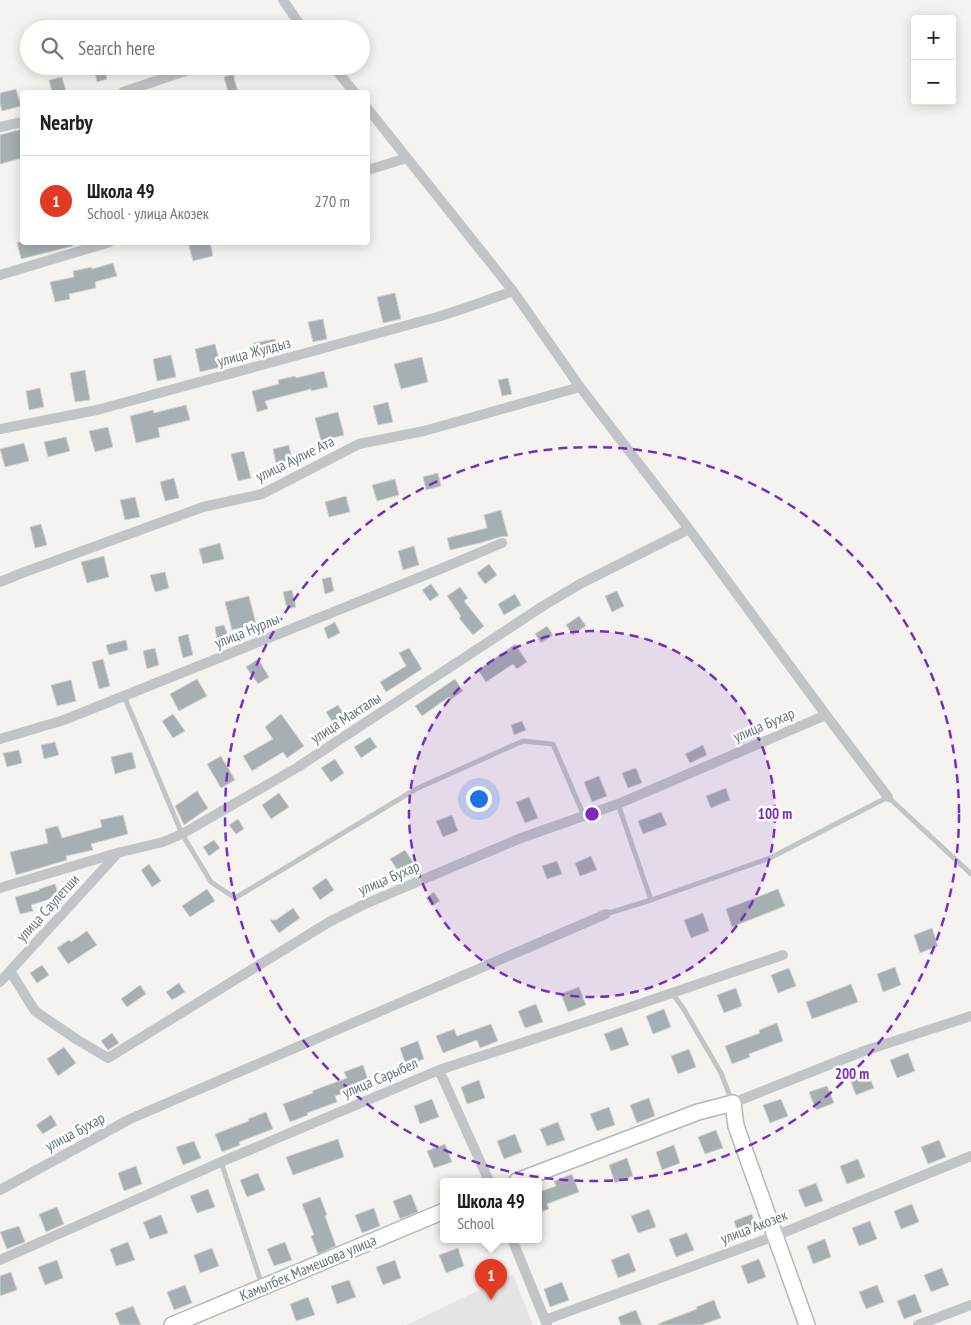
<!DOCTYPE html>
<meta charset="utf-8">
<style>
:root{--surface:#fff;--page:#f6f6f6;--text:#202124;--muted:#757577;--line:#e0e0e0;--accent:#e23b21}
body{margin:0;font-family:"PT Sans Narrow",sans-serif;background:var(--page);color:var(--text)}
.controls{position:absolute;right:15px;top:15px;display:grid;overflow:hidden;border-radius:5px;box-shadow:0 2px 12px #0003}
.controls button{width:45px;height:45px;display:grid;place-items:center;padding:0;border:0;border-bottom:1px solid var(--line);background:var(--surface);color:var(--text);font:25px sans-serif}
.you{position:absolute;left:478px;top:798px;width:18px;height:18px;margin:-12px;border:4px solid #fff;border-radius:50%;background:#1a73e8;box-shadow:0 0 0 8px #1a73e833}
.badge{display:grid;place-items:center;width:32px;height:32px;border-radius:50%;background:var(--accent);color:#fff;font-size:16px;font-weight:700}
.pin{position:absolute;translate:-50% -41px;filter:drop-shadow(0 1px 2px #0008)}
.pin::after{content:'';position:absolute;top:26px;width:18px;height:15px;background:inherit;clip-path:polygon(0 0,100% 0,50% 100%)}
.popup{position:absolute;left:440px;top:1178px;width:102px;height:65px;box-sizing:border-box;display:grid;place-content:center;border-radius:5px;background:var(--surface);filter:drop-shadow(0 1px 4px #0005);font-size:16px;white-space:nowrap;color:var(--muted)}
.popup b{font-size:19px;color:var(--text)}
.popup::after{content:'';position:absolute;left:50%;top:100%;margin-left:-10px;border:10px solid transparent;border-top-color:var(--surface)}
.list{margin:0;padding:0;list-style:none}
h2{display:flex;justify-content:space-between;align-items:center;height:65px;margin:0;padding:0 20px;font-size:21px}
h2 small{font-size:16px;font-weight:400;color:var(--muted)}
.list li{display:grid;grid-template-columns:32px 1fr auto;gap:15px;align-items:center;box-sizing:border-box;height:90px;padding:0 20px;border-top:1px solid var(--line)}
.list b{display:block;font-size:19px;white-space:nowrap}
.list p{margin:0;font-size:16px;white-space:nowrap;color:var(--muted)}
.list em{font-size:16px;font-style:normal;color:var(--muted)}
.icon{flex:none;width:28px;height:28px;fill:none;stroke:currentColor;stroke-width:2;stroke-linecap:round;stroke-linejoin:round}
.map{position:relative;flex:none;width:971px;height:1325px;overflow:hidden}
.search{position:absolute;background:var(--surface);box-shadow:0 2px 12px #0003;left:20px;top:20px;width:350px;height:55px;display:flex;align-items:center;gap:12px;box-sizing:border-box;padding:0 18px;border-radius:28px;color:var(--muted);font-size:19px}
.panel{position:absolute;background:var(--surface);box-shadow:0 2px 12px #0003;left:20px;top:90px;width:350px;height:155px;border-radius:5px}
.map>svg:first-child{display:block}
</style>
<div class="map">
<svg width="971" height="1325" viewBox="0 0 971 1325">
<rect width="100%" height="100%" fill="#f4f3ef"/>
<!-- built -->
<path fill="#e4e5e3" d="M513,1274L533,1325H406Z"/>
<!-- building -->
<path fill="#a6afb2" stroke="#d5d4d2" d="M93,66H127L128,69L106,75L107,79L97,82Z
M233,74L238,92H228L224,77Z
M62,77L66,91L52,92L49,80Z
M16,89L21,106L2,111L0,103V93Z
M22,129V158L0,164V135Z
M17,242H72L73,246L21,259Z
M188,242H210L213,256L193,261Z
M113,263L117,276L95,282L96,288L69,294L70,299L55,302L50,282L74,277L73,271L92,267V269Z
M395,293L401,319L383,323L377,297Z
M323,319L327,339L313,342L308,322Z
M275,339L277,350L255,354L253,343Z
M215,344L221,367L200,372L195,349Z
M171,355L176,377L157,381L153,359Z
M422,357L428,382L401,389L394,364Z
M85,370L90,400L75,402L70,373Z
M324,371L328,387L311,391V389L265,401L268,409L257,412L252,391L279,384L278,380L295,376L296,378Z
M508,378L512,394L502,396L498,380Z
M40,388L44,407L29,410L26,391Z
M388,402L393,422L378,425L373,406Z
M186,405L190,420L158,428L160,437L136,443L130,416L153,410L154,413Z
M338,412L344,435L321,441L315,418Z
M108,427L113,447L95,452L89,431Z
M66,437L70,451L48,457L44,442Z
M24,443L29,461L5,467L0,449Z
M289,445L292,460L276,464L273,449Z
M244,451L251,478L238,481L231,454Z
M438,473L441,486L426,490L423,477Z
M174,478L179,498L165,501L160,482Z
M395,479L399,495L377,501L372,485Z
M346,496L350,512L329,517L325,502Z
M135,497L140,517L125,520L120,500Z
M501,510L508,536L500,537L480,543L450,550L447,538L487,528L484,515Z
M41,524L47,545L35,548L30,527Z
M220,543L224,559L203,564L199,549Z
M414,546L419,565L403,570L398,551Z
M104,556L109,577L87,583L81,562Z
M489,564L497,575L485,584L477,573Z
M165,572L169,588L155,592L150,575Z
M331,577L334,591L325,594L322,579Z
M431,584L439,595L430,601L422,590Z
M460,587L468,598L464,601L484,626L473,635L459,618L461,616L447,596Z
M292,590L296,607L287,609L283,592Z
M617,591L624,606L612,612L605,596Z
M515,594L521,605L504,615L498,604Z
M249,596L256,624L232,630L225,602Z
M579,616L586,626L573,635L566,625Z
M335,622L340,633L328,639L324,628Z
M224,625L228,636L217,639L215,627Z
M547,626L553,635L541,643L535,634Z
M188,634L193,655L183,658L178,637Z
M126,640L128,650L109,655L106,645Z
M515,644L527,662L517,669L513,664L486,682L478,670Z
M155,648L159,665L147,669L143,651Z
M409,648L422,669L386,692L380,682L406,666L399,653Z
M103,659L110,686L99,689L92,662Z
M258,659L269,677L258,684L246,667Z
M197,679L207,696L179,711L170,694Z
M455,679L463,691L450,700L449,697L422,716L415,706Z
M71,680L76,701L57,706L51,685Z
M338,705L347,719L335,726L326,712Z
M173,714L185,731L173,738L162,721Z
M281,714L304,746L287,758L283,752L252,771L243,756L273,739L265,727Z
M522,721L526,730L514,735L511,725Z
M370,737L377,747L361,758L354,747Z
M55,742L59,755L44,759L41,745Z
M703,745L707,755L690,763L685,754Z
M19,750L22,763L7,767L3,753Z
M132,752L136,768L115,774L111,757Z
M221,756L235,780L221,788L207,764Z
M335,759L344,773L331,782L321,768Z
M636,768L642,783L628,788L622,773Z
M599,776L607,796L592,802L584,782Z
M726,788L730,800L711,808L706,796Z
M197,791L208,808L184,825L175,806Z
M279,793L289,807L271,819L262,805Z
M529,797L538,818L525,823L516,802Z
M661,812L667,825L643,834L638,821Z
M123,815L128,834L91,844L93,850L66,856L67,860L16,875L10,852L48,843L45,829L58,826L62,838L102,827L100,820Z
M452,815L458,831L443,837L436,821Z
M238,819L244,829L236,834L229,825Z
M214,840L220,848L209,856L203,847Z
M405,850L415,865L401,875L390,859Z
M591,856L597,870L580,876L575,863Z
M557,861L562,874L547,879L542,866Z
M149,864L161,881L152,887L141,870Z
M326,878L334,890L320,900L312,888Z
M55,884L59,896L31,905L33,911L20,914L15,897L40,890L39,889Z
M207,889L215,901L190,917L182,906Z
M778,889L785,906L732,927L726,909Z
M434,892L440,901L432,906L426,898Z
M293,908L300,918L279,933L270,920H276Z
M703,913L709,931L691,938L684,920Z
M932,928L938,946L920,953L914,935Z
M87,931L97,945L68,964L57,948L69,940L71,942Z
M42,965L49,975L37,983L30,973Z
M895,967L901,985L883,992L877,974Z
M789,968L796,986L778,993L771,975Z
M179,983L185,992L172,1000L166,992Z
M851,984L858,1002L812,1019L806,1002Z
M140,985L146,994L127,1007L121,999Z
M579,987L586,1005L568,1012L561,994Z
M736,988L742,1006L724,1013L717,995Z
M536,1004L543,1022L525,1028L518,1011Z
M664,1009L671,1027L653,1034L646,1016Z
M777,1023L783,1041L749,1054L750,1057L732,1064L725,1046L760,1033L759,1030Z
M491,1024L498,1041L480,1048L477,1040L443,1053L436,1036L454,1029L457,1036Z
M622,1027L629,1045L611,1051L604,1034Z
M112,1033L119,1043L108,1050L101,1041Z
M418,1041L424,1059L406,1066L400,1048Z
M64,1047L76,1063L58,1076L47,1059Z
M689,1049L696,1067L678,1074L671,1056Z
M908,1053L915,1071L897,1078L890,1060Z
M363,1065L369,1083L335,1096L337,1102L307,1113L308,1115L290,1122L283,1104L313,1093L312,1091L347,1078L344,1072Z
M867,1071L874,1088L856,1095L849,1077Z
M479,1080L485,1098L467,1104L461,1087Z
M827,1086L834,1103L816,1110L809,1092Z
M649,1098L655,1116L637,1123L630,1105Z
M432,1099L439,1117L420,1124L414,1106Z
M781,1099L788,1116L770,1123L763,1105Z
M609,1107L615,1125L597,1131L590,1114Z
M266,1112L273,1129L239,1142L240,1145L222,1152L215,1134L249,1121L248,1119Z
M51,1115L57,1125L43,1134L36,1125Z
M558,1122L565,1140L547,1146L540,1129Z
M716,1130L723,1148L705,1154L698,1137Z
M515,1134L522,1152L504,1159L497,1141Z
M338,1139L344,1157L293,1175L286,1157Z
M939,1140L946,1157L928,1164L921,1147Z
M194,1141L201,1158L183,1165L176,1147Z
M445,1144L452,1162L434,1168L427,1151Z
M674,1145L680,1163L662,1170L656,1152Z
M627,1158L633,1176L615,1183L609,1165Z
M858,1159L865,1177L847,1184L840,1166Z
M136,1166L142,1184L124,1191L118,1173Z
M258,1173L265,1190L247,1197L240,1180Z
M572,1174L579,1192L547,1204L549,1209L538,1213V1184H539L542,1191L556,1186L554,1181Z
M816,1183L823,1201L805,1207L798,1190Z
M208,1189L215,1207L197,1213L190,1196Z
M411,1194L418,1212L400,1219L393,1201Z
M320,1197L327,1215L325,1216L336,1246L318,1254L311,1236L314,1235L302,1204Z
M912,1204L919,1222L901,1229L894,1211Z
M57,1207L64,1224L46,1232L39,1214Z
M374,1208L380,1226L362,1233L355,1215Z
M649,1209L656,1227L638,1233L631,1216Z
M752,1214L758,1232L740,1238L734,1221Z
M161,1215L168,1233L150,1239L143,1222Z
M870,1221L877,1239L859,1246L852,1228Z
M19,1226L25,1242L7,1249L0,1232Z
M687,1233L694,1250L676,1257L669,1239Z
M825,1239L831,1257L813,1264L807,1246Z
M128,1242L135,1260L116,1266L110,1249Z
M285,1242L292,1260L274,1266L267,1249Z
M212,1248L219,1266L200,1273L194,1255Z
M458,1248L464,1266L446,1273L439,1255Z
M629,1253L636,1271L618,1278L611,1260Z
M759,1259L766,1277L748,1284L741,1266Z
M57,1260L63,1278L45,1285L38,1267Z
M395,1260L401,1278L383,1285L376,1267Z
M942,1268L949,1285L931,1292L924,1275Z
M11,1272L17,1290L0,1296V1276Z
M349,1280L356,1297L337,1304L331,1286Z
M562,1282L569,1300L550,1307L544,1289Z
M185,1285L192,1303L174,1310L167,1292Z
M877,1285L884,1302L866,1309L859,1292Z
M915,1294L922,1312L904,1319L897,1301Z
M308,1297L315,1315L296,1321L290,1304Z
M714,1300L721,1318L701,1325H658V1324L697,1309L696,1307Z
M133,1306L141,1325H120L115,1313Z
M636,1310L642,1325H621L618,1317Z"/>
<g fill="none" stroke-linecap="round" stroke-linejoin="round">
<defs>
<path id="secondary" d="M517,1181L698,1112L733,1103L736,1126L807,1325
M172,1325L444,1211"/>
</defs>
<!-- secondary casing -->
<use href="#secondary" stroke="#b3b8bc" stroke-width="18"/>
<!-- lane -->
<path stroke="#c1c5c7" stroke-width="5" d="M124,696L182,834L211,882L235,898L416,789L523,741L553,744L584,816
M618,804L651,900
M606,914L651,900L770,858L888,797L971,874
M672,993L683,1008L721,1073L732,1102
M221,1162L262,1285"/>
<!-- street -->
<path stroke="#c1c5c7" stroke-width="10" d="M283,0L303,29
M333,66L354,92
M123,92L200,66
M368,109L513,291L580,387L689,529L826,715L888,797
M0,127L22,122
M368,170L407,158
M0,275L110,242
M0,429L97,410L441,316L471,306L513,291
M0,582L22,573L203,507L262,494L359,444L424,431L580,387
M0,739L64,720L438,570L502,543
M0,888L117,853L163,842L182,834L298,767L543,606L580,584L689,529
M10,971L35,1011L76,1039L108,1058L329,922L365,904L521,838L618,804L826,715
M0,982L117,854
M439,1070L489,1181
M733,1103L864,1051L971,1016
M0,1190L130,1119L606,914
M512,1239L547,1325
M0,1260L221,1162L439,1070L625,1009L783,955
M545,1320L775,1236L971,1156
M918,1325L971,1305"/>
<!-- secondary -->
<use href="#secondary" stroke="#fff" stroke-width="15"/>
</g>
<!-- distance rings -->
<circle cx="592" cy="814" r="183" fill="#7b2cbf" fill-opacity=".12"/>
<g fill="none" stroke="#7b2cbf" stroke-width="2.5" stroke-dasharray="9 6">
<circle cx="592" cy="814" r="183"/>
<circle cx="592" cy="814" r="367"/>
</g>
<g text-anchor="middle" stroke-width="5" stroke-linejoin="round" paint-order="stroke">
<!-- street labels -->
<g font-size="15" fill="#637680" stroke="#fff">
<text transform="translate(254 352) rotate(-15)" y="5">улица Жулдыз</text>
<text transform="translate(295 459) rotate(-26)" y="5">улица Аулие Ата</text>
<text transform="translate(247 631) rotate(-22)" y="5">улица Нурлы</text>
<text transform="translate(346 718) rotate(-33)" y="5">улица Макталы</text>
<text transform="translate(764 725) rotate(-23)" y="5">улица Бухар</text>
<text transform="translate(389 878) rotate(-23)" y="5">улица Бухар</text>
<text transform="translate(48 908) rotate(-48)" y="5">улица Саулетши</text>
<text transform="translate(380 1078) rotate(-23)" y="5">улица Сарыбел</text>
<text transform="translate(75 1132) rotate(-28)" y="5">улица Бухар</text>
<text transform="translate(754 1227) rotate(-21)" y="5">улица Акозек</text>
<text transform="translate(308 1268) rotate(-23)" y="5">Камытбек Мамешова улица</text>
</g>
</g>
<circle cx="592" cy="814" r="8" fill="#7b2cbf" stroke="#fff" stroke-width="2.5"/>
<g font-size="15" text-anchor="middle" font-weight="bold" fill="#7b2cbf" stroke="#fff" stroke-width="5" stroke-linejoin="round" paint-order="stroke">
<text x="775" y="819">100 m</text>
<text x="852" y="1079">200 m</text>
</g>
</svg>
<div class="controls">
<button>+</button>
<button>−</button>
</div>
<div class="you"></div>
<div class="pin badge" style="left:491px;top:1300px">1</div>
<div class="popup"><b>Школа 49</b>School</div>
<div class="search"><svg class="icon" aria-label="search" viewBox="0 0 24 24"><circle cx="10" cy="10" r="6"/><path d="M15 15l6 6"/></svg>Search here</div>
<section class="panel">
<h2>Nearby<small></small></h2>
<ul class="list">
<li><span class="badge">1</span><div><b>Школа 49</b><p>School · улица Акозек</p></div><em>270 m</em></li>
</ul>
</section>
</div>
